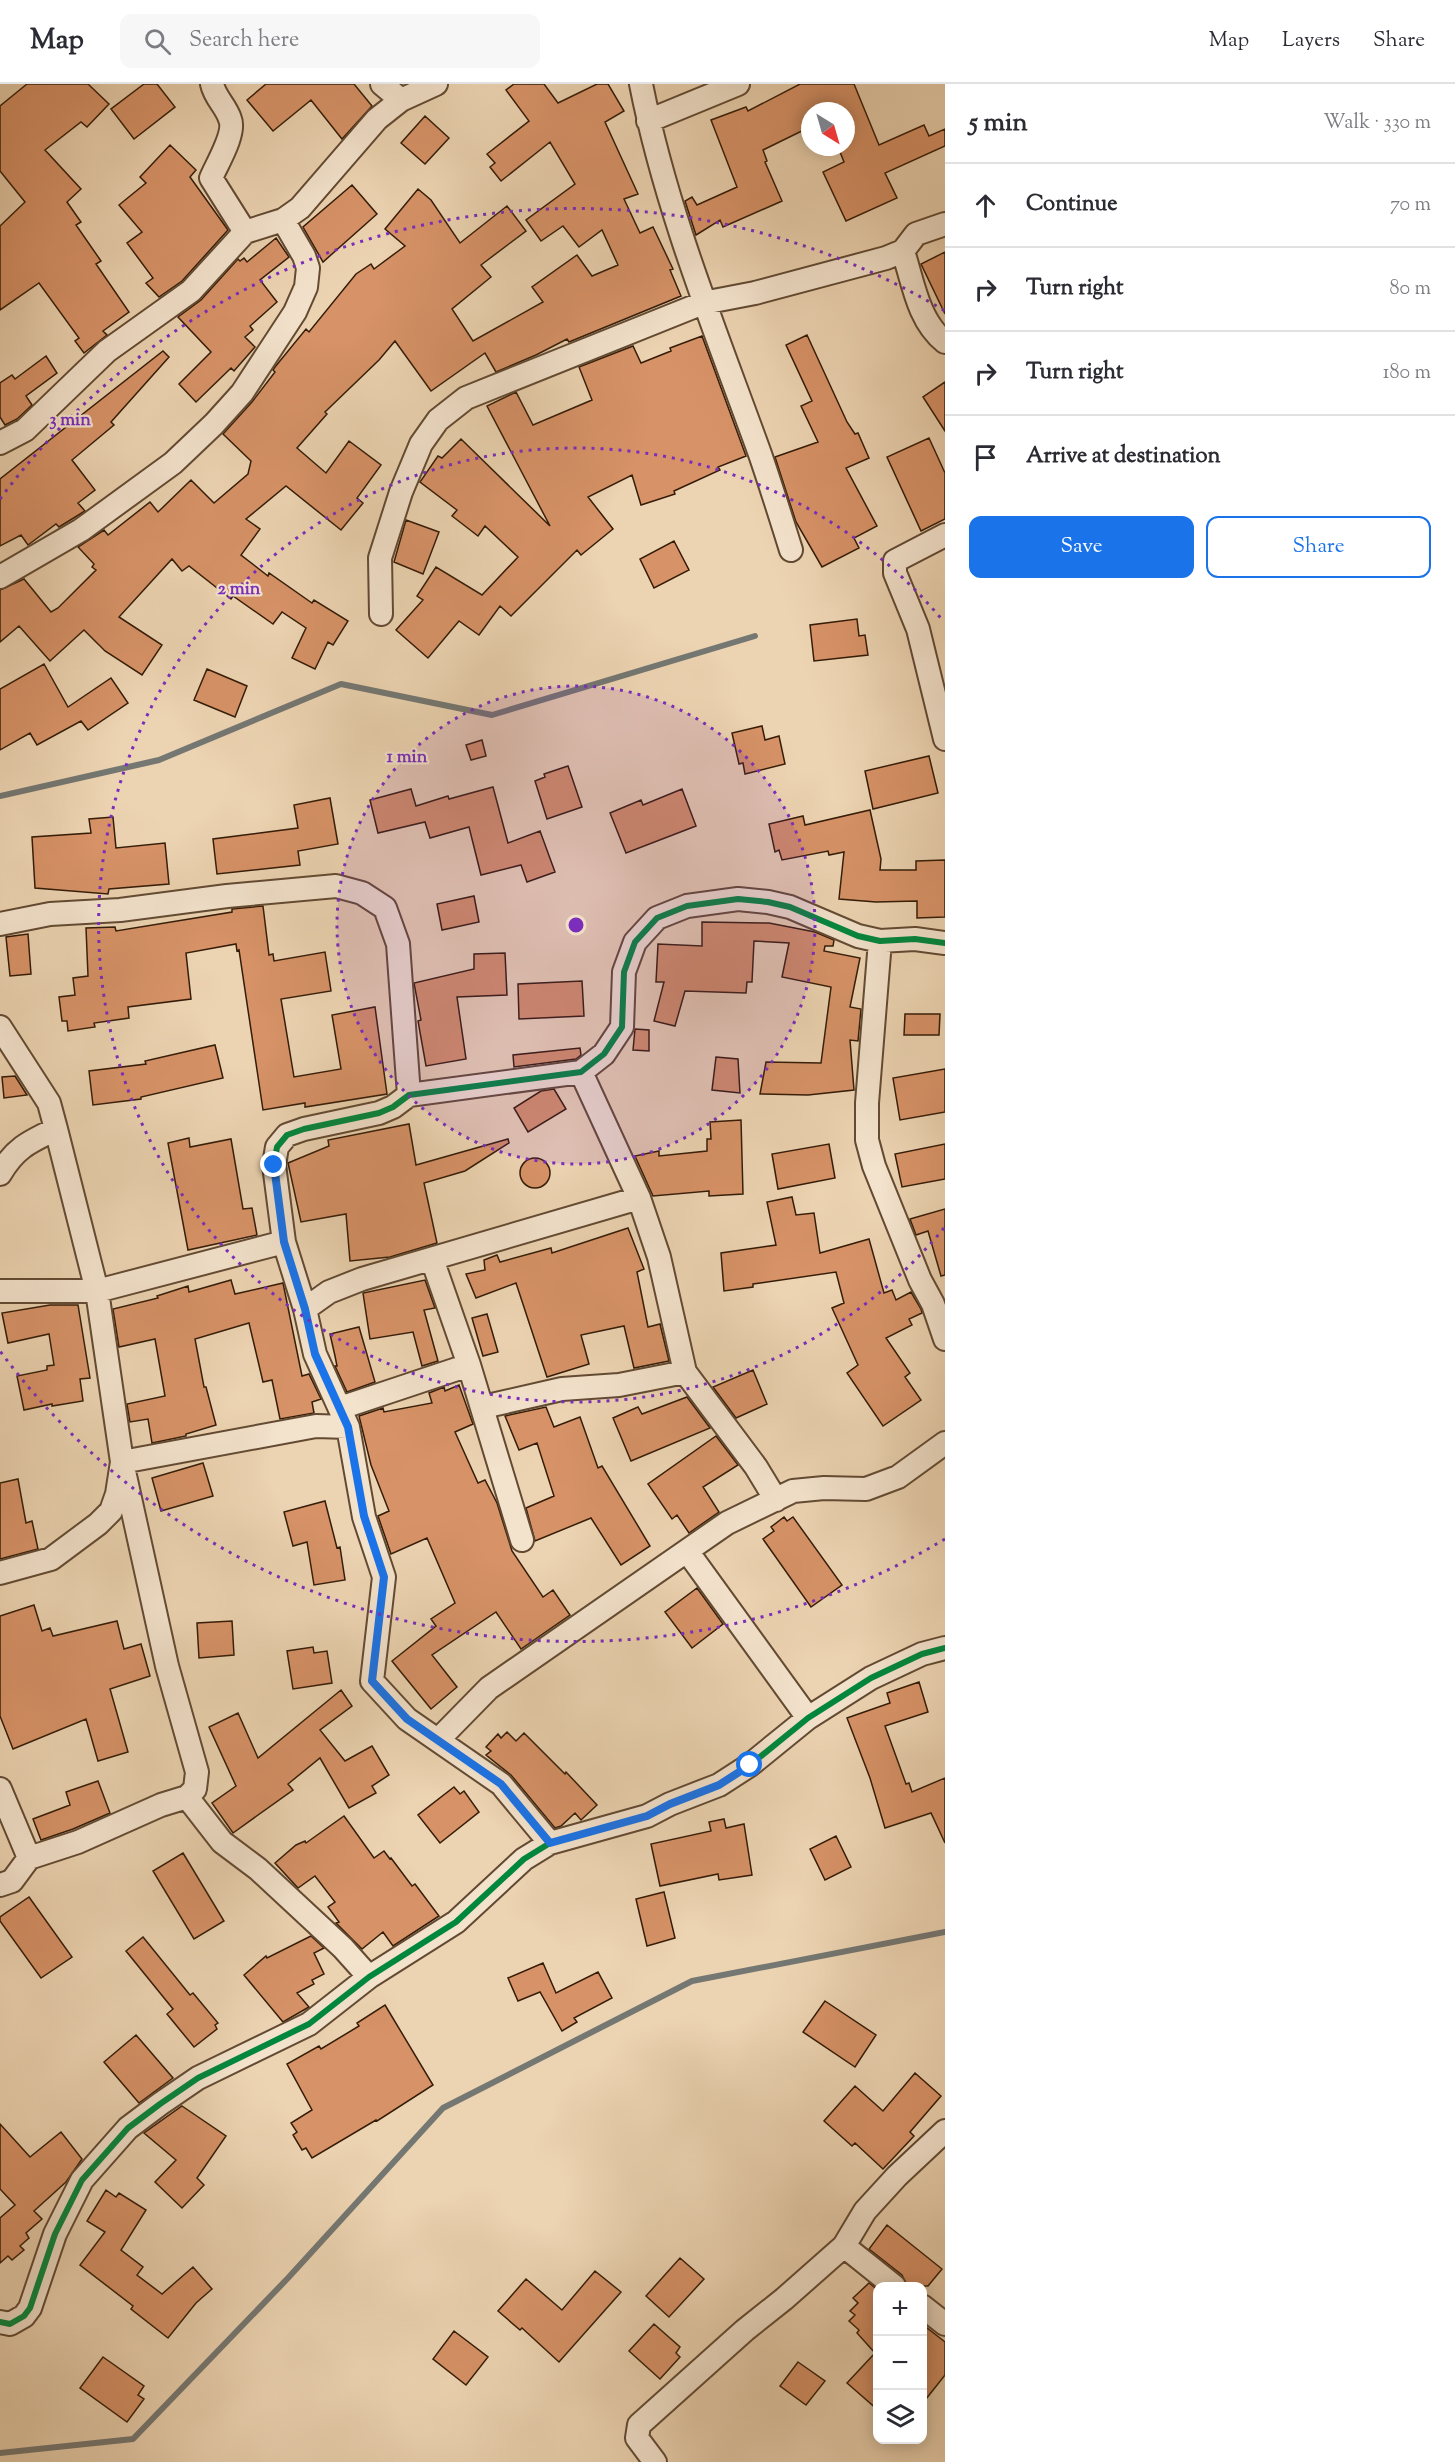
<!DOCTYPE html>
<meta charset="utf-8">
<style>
:root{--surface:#fff;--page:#f7f7f7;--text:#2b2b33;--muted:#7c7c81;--line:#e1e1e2;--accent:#1a73e8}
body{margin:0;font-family:"Sorts Mill Goudy",serif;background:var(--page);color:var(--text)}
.controls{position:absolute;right:18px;bottom:18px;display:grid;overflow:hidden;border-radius:12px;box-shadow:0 3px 15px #0003}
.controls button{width:54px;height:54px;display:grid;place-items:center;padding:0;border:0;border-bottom:2px solid var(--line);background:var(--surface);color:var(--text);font:30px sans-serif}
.compass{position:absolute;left:801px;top:18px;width:54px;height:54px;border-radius:50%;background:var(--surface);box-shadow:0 3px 15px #0003;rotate:143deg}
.stop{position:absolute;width:18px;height:18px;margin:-14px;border:4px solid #1a73e8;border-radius:50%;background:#fff}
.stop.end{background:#1a73e8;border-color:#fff;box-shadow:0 2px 6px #0008}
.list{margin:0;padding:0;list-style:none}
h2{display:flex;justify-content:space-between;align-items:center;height:78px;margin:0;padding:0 24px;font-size:26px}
h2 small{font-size:20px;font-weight:400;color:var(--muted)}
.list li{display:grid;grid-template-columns:39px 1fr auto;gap:18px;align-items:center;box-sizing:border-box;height:84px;padding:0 24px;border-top:2px solid var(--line)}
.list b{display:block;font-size:22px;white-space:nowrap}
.list em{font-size:20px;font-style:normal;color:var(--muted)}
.actions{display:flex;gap:12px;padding:18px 24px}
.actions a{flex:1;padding:14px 0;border:2px solid var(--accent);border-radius:12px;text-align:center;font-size:21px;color:var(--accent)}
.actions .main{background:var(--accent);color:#fff}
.icon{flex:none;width:33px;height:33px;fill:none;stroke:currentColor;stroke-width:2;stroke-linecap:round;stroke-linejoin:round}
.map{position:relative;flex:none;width:945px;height:2378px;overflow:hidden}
header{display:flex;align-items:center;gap:36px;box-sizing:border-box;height:84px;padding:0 30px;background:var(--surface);border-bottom:2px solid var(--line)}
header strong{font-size:28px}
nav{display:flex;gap:33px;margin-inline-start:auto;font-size:21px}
.search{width:420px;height:54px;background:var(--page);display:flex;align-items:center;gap:15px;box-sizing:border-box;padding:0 21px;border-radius:12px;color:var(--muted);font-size:22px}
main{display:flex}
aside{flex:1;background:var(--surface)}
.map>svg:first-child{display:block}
</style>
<header>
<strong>Map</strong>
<div class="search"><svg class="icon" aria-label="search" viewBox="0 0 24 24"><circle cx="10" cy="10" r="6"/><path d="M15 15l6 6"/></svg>Search here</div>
<nav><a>Map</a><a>Layers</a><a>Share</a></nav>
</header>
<main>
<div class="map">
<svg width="945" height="2378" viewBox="0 0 945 2378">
<rect width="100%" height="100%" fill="#ecd3b1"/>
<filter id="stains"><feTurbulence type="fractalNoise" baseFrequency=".00333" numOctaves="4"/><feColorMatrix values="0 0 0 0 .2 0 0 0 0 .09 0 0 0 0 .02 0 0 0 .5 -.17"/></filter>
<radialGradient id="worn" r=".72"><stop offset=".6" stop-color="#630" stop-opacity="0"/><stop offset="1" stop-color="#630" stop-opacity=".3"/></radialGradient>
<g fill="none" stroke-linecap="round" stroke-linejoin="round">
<!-- stream -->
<path stroke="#747772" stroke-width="6" d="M0,712L159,676L341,600L492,631L755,552
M0,2369L133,2355L288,2194L443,2024L692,1897L945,1848"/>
</g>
<!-- building -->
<path fill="#d79267" stroke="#341c08" stroke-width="1.5" d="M27,0H88L109,20L87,43L81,38L45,66L81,105L67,118L81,138L76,141L101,177L96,180L129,228L103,247L107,251L84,269L75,257L79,254L39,199L0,226V142L25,118L0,87V22Z
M144,0H157L175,23L134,55L111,25Z
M266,0H354L372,22L342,55L311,16L273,47L247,16Z
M514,0H544L558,19L597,0H608L624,27L605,38L638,110L624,115L640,149L653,143L673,185L670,186L681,212L569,258L567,255L536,271L496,288L485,269L431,307L395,257L379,276L325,328L327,330L297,364L326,389L349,357L381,381L357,414L363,419L341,446L286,402L246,435L260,445L241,471L268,492L269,489L312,519L314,516L348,537L333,561L328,558L315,585L292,574L306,544L282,528L273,540L233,512L231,515L189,482L182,487L172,475L119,533L162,561L142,591L105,567L84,546L50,577L19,542L0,558V506L24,495L51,528L58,524L96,486L92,483L94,480L78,463L104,446L108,451L150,418L158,428L191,396L214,419L248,390L251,377L223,350L252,318L275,288L273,286L275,283L306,245L309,248L356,190L371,180L374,185L405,162L385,145L418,105L431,116L460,159L507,122L526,147L481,181L491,193L452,225L473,257L543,218L532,203L577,171L592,192L618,181L602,146L579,163L563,142L541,157L526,136L575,100L550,58L501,97L490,83L495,79L487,70L529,37L506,6Z
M800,0H854L879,61L924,41L929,52L945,45V62L885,89L897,114L846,137L823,88L844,78L838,63H846V27H810V43L763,66L767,77L765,78L782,117L723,143L720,136L696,151L685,117L692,113L697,121L737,103L711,36L746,23L748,27Z
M425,32L449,54L425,80L401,59Z
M170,61L196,86L190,93L228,146L182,197L159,213L146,199L153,194L127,159L142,148L119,121L146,99L140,93Z
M352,101L377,130L323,178L303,143Z
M276,154L289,173L260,196L277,218L250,242L253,246L245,253L255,263L234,287L231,284L196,318L179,300L211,268L178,233L201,216L238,175L240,177L244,174L247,178Z
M945,168V230L921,180Z
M807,251L847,338L855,350L858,349L869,374L846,384L877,442L854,454L859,464L822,483L796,438L775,373L818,358L801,322L812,317L786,261Z
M702,252L746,372L718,383L720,386L674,407L675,410L641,421L632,391L588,413L613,445L581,471L577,466L511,532L500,522L479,551L459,537L428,574L396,546L423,516L417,512L436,483L482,511L518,473L485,442L478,452L452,432L457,426L420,398L438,372L442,374L461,355L550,442L487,322L516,308L533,341L592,316L579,283L633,262L641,279L671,267L670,264Z
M163,267L169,273L111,338L114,341L72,376L95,406L78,419L85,427L59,443L56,440L28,461L21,451L0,462V395Z
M46,272L57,289L26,312L32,321L17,335L5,341L0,333V299L12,291L15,295Z
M945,298V347L923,313Z
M929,354L945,389V435L921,447L887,373Z
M406,436L439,448L423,490L394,478Z
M674,457L689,486L654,504L640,475Z
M857,535L859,552L865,551L868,571L814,577L810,541Z
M44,580L68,623L111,594L128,619L88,646L81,637L37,661L30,649L0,666V605Z
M207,585L247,602L235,633L194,616Z
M762,642L765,656L779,652L785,680L745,690L743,679L739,680L732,649Z
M482,656L486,672L471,676L466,661Z
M929,672L938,709L873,725L865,687Z
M568,682L582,723L547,735L535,697L545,693L544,690Z
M493,703L508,759L540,747L555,788L527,798L521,781L481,791L469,743L430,754L425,738L378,749L370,716L411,705L416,722L448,712L449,715Z
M682,705L696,742L626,769L610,729L641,716L643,721Z
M330,714L338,760L298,767L300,781L217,790L213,755L298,744L294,721Z
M870,726L881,775L880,786H916V777L945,776V833L917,834V817L876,818L839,815L844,768L829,771L828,767L782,776L779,766L775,768L769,740L803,732L805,741Z
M113,733L116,764L165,759L169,800L109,805L108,810L35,804L32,753L91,749L89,735Z
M474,812L479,838L442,846L437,820Z
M263,822L269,871L273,870L274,877L325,868L331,907L281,915L294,993L341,985L332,931L375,923L387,1010L305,1023V1019L263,1026L239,866L237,867L236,860L186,869L191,915L128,923L129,934L94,939L95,943L68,947L67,937H62L59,913L75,911L73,894L88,892L86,844L115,843L116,847L232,828V825Z
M702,838L769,839L815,848L834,856L833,862H825L824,867L860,874L850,923L861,925L858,957L850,956L854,1006L808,1011L760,1010L766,978L821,979L831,903L782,893L789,859L754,857L752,898H747L746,909L685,907L675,942L654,937L664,898H656L658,860L702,862Z
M28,850L31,890L10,892L6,853Z
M505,869L507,911L457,913L466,975L426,982L418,937L421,936L414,899L474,885V870Z
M582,897L584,932L519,935L518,900Z
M905,930H940L939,951H904Z
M635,945L649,946V967L633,966Z
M215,961L223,994L141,1013V1015L93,1021L89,987L146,980L145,977Z
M580,964L581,971L576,975L514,983L513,971Z
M716,973L738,975L740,1009L712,1006Z
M945,985V1028L900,1036L893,994Z
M15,992L27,1011L4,1014L2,993Z
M554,1005L566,1025L528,1048L514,1024L541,1007Z
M741,1036L743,1110L709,1112V1107L653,1112L635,1072L659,1067V1072L707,1067V1055H711L710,1038Z
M409,1040L416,1081L508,1055L509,1059L465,1087L424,1099L437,1159L390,1173L350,1177L346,1130L301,1138L288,1079L329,1062L328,1056Z
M189,1054L190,1063L231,1055L243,1125L252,1124L257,1151L188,1166L168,1059Z
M829,1060L835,1094L778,1105L772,1070Z
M945,1060V1095L902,1103L895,1070Z
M520 1089a15 15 0 1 1 30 0a15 15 0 1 1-30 0Z
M792,1113L796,1131L814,1129L820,1169L869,1155L884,1209L892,1206L896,1216L911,1208L921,1225L922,1229L909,1235L912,1241L886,1254L910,1289L905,1293L921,1316L883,1342L847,1289L858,1281L832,1224L844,1219L836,1188L753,1200V1203L724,1207L721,1169L776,1161L767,1118Z
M945,1125V1191L941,1192L928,1147L916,1151L910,1135Z
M628,1144L644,1185L637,1188L648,1243L660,1240L669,1277L634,1284L624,1242L581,1251L589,1280L547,1293L516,1199L476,1214L466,1190L485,1186L484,1176L497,1171L500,1178L551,1164L552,1169Z
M231,1196L235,1210L283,1199L302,1292L309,1290L321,1315L312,1318L314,1329L280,1335L272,1296L263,1298L249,1239L195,1255L204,1303H206L216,1341L186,1350V1352L152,1359L148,1335L130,1338L127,1320L165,1312L155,1255L119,1263L113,1225L158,1214L157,1212L188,1202L189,1208Z
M425,1196L435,1224L424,1226L438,1277L422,1282L413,1248L370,1255L363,1209Z
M50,1221H78L90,1294L80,1295L83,1317L52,1322V1320L24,1326L17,1292L47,1286V1282L54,1281L49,1250L8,1259L2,1229Z
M487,1230L498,1268L483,1272L472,1234Z
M359,1243L375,1298L347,1308L335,1282H337L335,1272L330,1250Z
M753,1286L767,1320L736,1334L713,1303Z
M459,1301L473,1340L455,1348L478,1399L485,1396L497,1419L512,1467L543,1513L553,1506L570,1531L521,1565L496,1528L432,1571L457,1603L431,1625L392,1577L436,1542L431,1535L455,1519L427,1454L391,1470L378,1432L389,1427L371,1381L359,1332L383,1324L384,1328L432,1319L429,1309L444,1303L445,1307Z
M687,1313L710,1344L631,1377L613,1334L638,1323L642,1330Z
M546,1323L554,1343L580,1333L598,1384L602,1382L650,1462L621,1481L591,1434L535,1457L526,1424L554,1412L537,1359L519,1366L505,1332Z
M716,1352L738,1381L703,1403L719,1428L689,1449L677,1431L672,1435L648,1400Z
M203,1379L213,1412L161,1427L152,1394Z
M18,1395L26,1439L32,1437L38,1465L0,1475V1399Z
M325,1417L337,1464L340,1463L345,1496L314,1501L307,1458L293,1462L284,1428Z
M784,1433L787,1437L793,1433L842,1501L811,1523L763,1455L774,1447L771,1443Z
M697,1504L723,1540L692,1564L665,1528Z
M34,1521L42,1547L50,1544L53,1552L117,1537L124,1565L141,1560L150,1592L110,1605L128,1668L98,1677L86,1635L13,1665L0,1632V1532Z
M232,1537L234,1571L199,1574L197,1539Z
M313,1563L314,1569L327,1567L332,1599L293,1605L287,1567Z
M919,1598L928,1628L885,1642L906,1700L909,1699L912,1708L945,1694V1759L931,1729L885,1744L870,1694L847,1634L890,1619L887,1609Z
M341,1606L352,1622L320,1646L345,1677L372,1662L389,1691L372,1702L376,1709L349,1724L320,1674L288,1700L293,1706L233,1749L212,1719L236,1702L209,1643L238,1629L258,1674Z
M507,1648L516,1657L524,1649L565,1690L566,1688L597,1721L581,1736L575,1729L561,1742L555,1744L511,1691L486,1671L491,1667L486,1663L498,1650L501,1654Z
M98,1697L110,1729L73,1745L41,1756L33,1735L70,1721L66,1708Z
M454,1703L460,1710L464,1707L479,1728L440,1759L418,1731Z
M344,1732L374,1774L384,1767L390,1775L391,1774L412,1802L415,1800L439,1832L393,1862L383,1848L362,1865L336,1839L339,1838L328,1823L335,1818L315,1792L298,1804L275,1779L296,1761L305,1757L306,1759Z
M724,1735L726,1744L744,1740L752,1791L719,1796L718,1790L660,1802L651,1760L711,1747L709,1738Z
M836,1752L851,1783L825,1796L810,1765Z
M183,1769L224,1837L194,1855L153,1787Z
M664,1808L675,1854L647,1862L636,1815Z
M29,1813L72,1873L41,1894L0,1837V1833Z
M311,1852L324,1864L314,1869L324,1890L312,1896L314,1900L297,1909L309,1923L283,1938L244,1891L266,1872L267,1874Z
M143,1853L190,1911L193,1909L218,1939L215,1941L217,1945L194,1963L167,1930L173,1925L126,1867Z
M543,1879L556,1909L598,1888L612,1914L574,1934L577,1938L562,1947L540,1908L518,1917L508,1894Z
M825,1917L876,1951L855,1983L803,1948Z
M385,1921L433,2001L377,2037L376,2036L312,2074L306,2064L302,2066L293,2051L297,2048L291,2039L312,2026L287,1980L319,1962L321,1965L359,1942L357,1939Z
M136,1951L173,1994L139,2019L104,1978Z
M915,1989L941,2012L910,2048L914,2052L883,2085L855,2059L852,2062L824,2037L855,2002L883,2027Z
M182,2022L226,2052L197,2094L204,2101L182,2124L155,2098L176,2076L144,2049Z
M0,2040L30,2073L61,2048L82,2075L66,2098L34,2127L42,2135L26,2149L29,2154L20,2162L24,2166L12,2176L8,2172L0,2179V2134L15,2121L0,2105Z
M106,2106L116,2113L119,2109L146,2126L121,2166L143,2183L137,2191L162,2210L193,2183L212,2205L196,2219L168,2254L131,2225L133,2222L80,2181L105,2148L87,2137Z
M887,2141L942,2185L928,2202H907L902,2191L869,2165Z
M680,2174L704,2195L669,2233L646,2212Z
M595,2187L621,2208L559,2278L522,2244L520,2246L498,2227L526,2195L562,2226Z
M869,2199L878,2206V2326L847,2299L875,2269L857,2249L859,2246L849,2237L855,2231L850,2227L858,2219L853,2214Z
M654,2240L680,2263L676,2269L680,2273L660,2295L629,2267Z
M922,2240L945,2258V2291L922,2320Z
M454,2247L488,2273L466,2301L433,2275Z
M103,2273L144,2302L138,2311L144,2315L127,2338L80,2304Z
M798,2278L825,2297L806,2321L780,2302Z"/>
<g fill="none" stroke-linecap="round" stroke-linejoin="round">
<defs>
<path id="minor" d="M212,0C215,14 226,22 230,35C236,49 217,80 211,94L245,148
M382,0L401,16
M641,0C666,127 716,248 760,370C771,402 781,434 791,466
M648,37L738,0
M903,167C913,198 918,237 945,258
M0,359L25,346L107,267L191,207L245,148L283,136L300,124L377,35L401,16L436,0
M945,451L895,477V489L918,545L945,655
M0,493L81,446L173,379L214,340L242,309L295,228L306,203L308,184L304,172L283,136
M381,530L380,474L401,408L421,360L438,336L466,314L703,219L755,209L886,174L903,167L916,150L945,140
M0,840L50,830L120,826L227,812L336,802L362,809L385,824L398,860L409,1011
M880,857L867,1019V1056L874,1082L920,1196L933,1220L945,1255
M0,943L49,1019L56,1045L97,1207L122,1378L167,1582L197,1688L195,1705L187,1713L161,1721L78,1758L29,1774L12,1797L0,1801
M581,988L639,1114L659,1173L685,1288L756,1383L776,1416
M0,1090C15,1064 29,1058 56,1045
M432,1175L469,1281
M0,1207H97L284,1158
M305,1225L329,1208L362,1195L639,1114
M483,1323L562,1305L619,1301L685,1288
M340,1324L469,1281L522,1456
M687,1467L808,1634
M0,1489L51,1475L98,1440L111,1427L117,1410L122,1378L316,1342L348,1343
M438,1656L489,1604L727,1439L793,1407L824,1404L866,1405L898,1393L945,1359
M0,1705L29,1774
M187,1713L222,1758L258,1785L343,1864L369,1893
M550,1759L501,1700L407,1635L372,1597L384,1493L364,1433L348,1343L315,1270L305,1225L284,1158L274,1081L277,1063L287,1051L304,1045L379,1029L393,1023L409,1011L581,988L604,970L622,943L624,888L635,858L657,834L687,822L738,815L768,818L790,823L858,852L880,857L915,855L945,859
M844,2162L894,2202
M922,2222L945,2240
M0,2238L10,2240L24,2232L30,2224L55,2150L82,2096L128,2044L160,2020L198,1994L309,1940L369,1893L456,1838L524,1775L550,1759L647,1732L670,1720L719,1701L750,1681L808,1634L871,1594L922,1570L945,1564
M655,2378L637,2354L639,2341L745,2246L784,2215L844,2162L865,2127L897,2092L945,2047"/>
</defs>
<!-- minor casing -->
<use href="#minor" stroke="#624a32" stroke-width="26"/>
<!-- minor -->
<use href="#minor" stroke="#f3e2cc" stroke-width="22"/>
<defs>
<path id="cycleway" d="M550,1759L501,1700L407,1635L372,1597L384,1493L364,1433L348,1343L315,1270L305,1225L284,1158L274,1081L277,1063L287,1051L304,1045L379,1029L393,1023L409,1011L581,988L604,970L622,943L624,888L635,858L657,834L687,822L738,815L768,818L790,823L858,852L880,857L915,855L945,859
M0,2238L10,2240L24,2232L30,2224L55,2150L82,2096L128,2044L160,2020L198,1994L309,1940L369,1893L456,1838L524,1775L550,1759L647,1732L670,1720L719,1701L750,1681L808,1634L871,1594L922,1570L945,1564"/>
</defs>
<!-- cycleway casing -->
<use href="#cycleway" stroke="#f3e2cc" stroke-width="10"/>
<!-- cycleway -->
<use href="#cycleway" stroke="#00873e" stroke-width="6"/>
</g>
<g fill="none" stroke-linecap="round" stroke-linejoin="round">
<!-- route -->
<path stroke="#1a73e8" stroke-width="8" d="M274,1081L284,1158L305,1225L315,1270L348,1343L364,1432L384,1493L372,1597L407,1635L501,1700L550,1759L647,1732L670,1720L719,1701L750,1681"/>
</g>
<!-- distance rings -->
<circle cx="576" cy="841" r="239" fill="#7b2cbf" fill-opacity=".12"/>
<g fill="none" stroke="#7b2cbf" stroke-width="3" stroke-dasharray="3 6">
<circle cx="576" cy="841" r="239"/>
<path d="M944 1144A477 477 0 1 1 944 538"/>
<path d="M945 1455A716 716 0 0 1 0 1267M0 415A716 716 0 0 1 945 227"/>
</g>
<circle cx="576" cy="841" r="9" fill="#7b2cbf" stroke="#f3e2cc" stroke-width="3"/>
<g font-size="18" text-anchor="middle" font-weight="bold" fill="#7b2cbf" stroke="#f3e2cc" stroke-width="4.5" stroke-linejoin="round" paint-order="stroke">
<text x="70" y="341">3 min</text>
<text x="239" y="510">2 min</text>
<text x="407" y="678">1 min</text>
</g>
<rect width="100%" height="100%" filter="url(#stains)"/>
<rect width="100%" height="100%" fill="url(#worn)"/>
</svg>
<div class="controls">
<button>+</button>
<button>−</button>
<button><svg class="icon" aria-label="layers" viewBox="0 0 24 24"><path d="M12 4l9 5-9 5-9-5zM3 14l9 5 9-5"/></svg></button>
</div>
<svg class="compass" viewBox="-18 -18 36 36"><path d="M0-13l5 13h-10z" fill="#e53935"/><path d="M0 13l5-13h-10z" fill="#7c7c81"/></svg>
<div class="stop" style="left:750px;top:1681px"></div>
<div class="stop end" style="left:274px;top:1081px"></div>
</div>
<aside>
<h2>5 min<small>Walk · 330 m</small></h2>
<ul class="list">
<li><svg class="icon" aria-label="ahead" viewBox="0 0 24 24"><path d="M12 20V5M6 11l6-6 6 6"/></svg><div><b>Continue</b></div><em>70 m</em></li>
<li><svg class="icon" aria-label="right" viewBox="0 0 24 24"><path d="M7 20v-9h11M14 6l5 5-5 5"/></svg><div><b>Turn right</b></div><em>80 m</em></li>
<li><svg class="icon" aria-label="right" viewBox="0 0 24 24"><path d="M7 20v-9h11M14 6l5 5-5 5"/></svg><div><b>Turn right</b></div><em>180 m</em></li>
<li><svg class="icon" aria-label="arrive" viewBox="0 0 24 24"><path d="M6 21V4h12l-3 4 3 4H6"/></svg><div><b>Arrive at destination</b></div></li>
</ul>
<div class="actions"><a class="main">Save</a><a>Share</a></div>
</aside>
</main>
